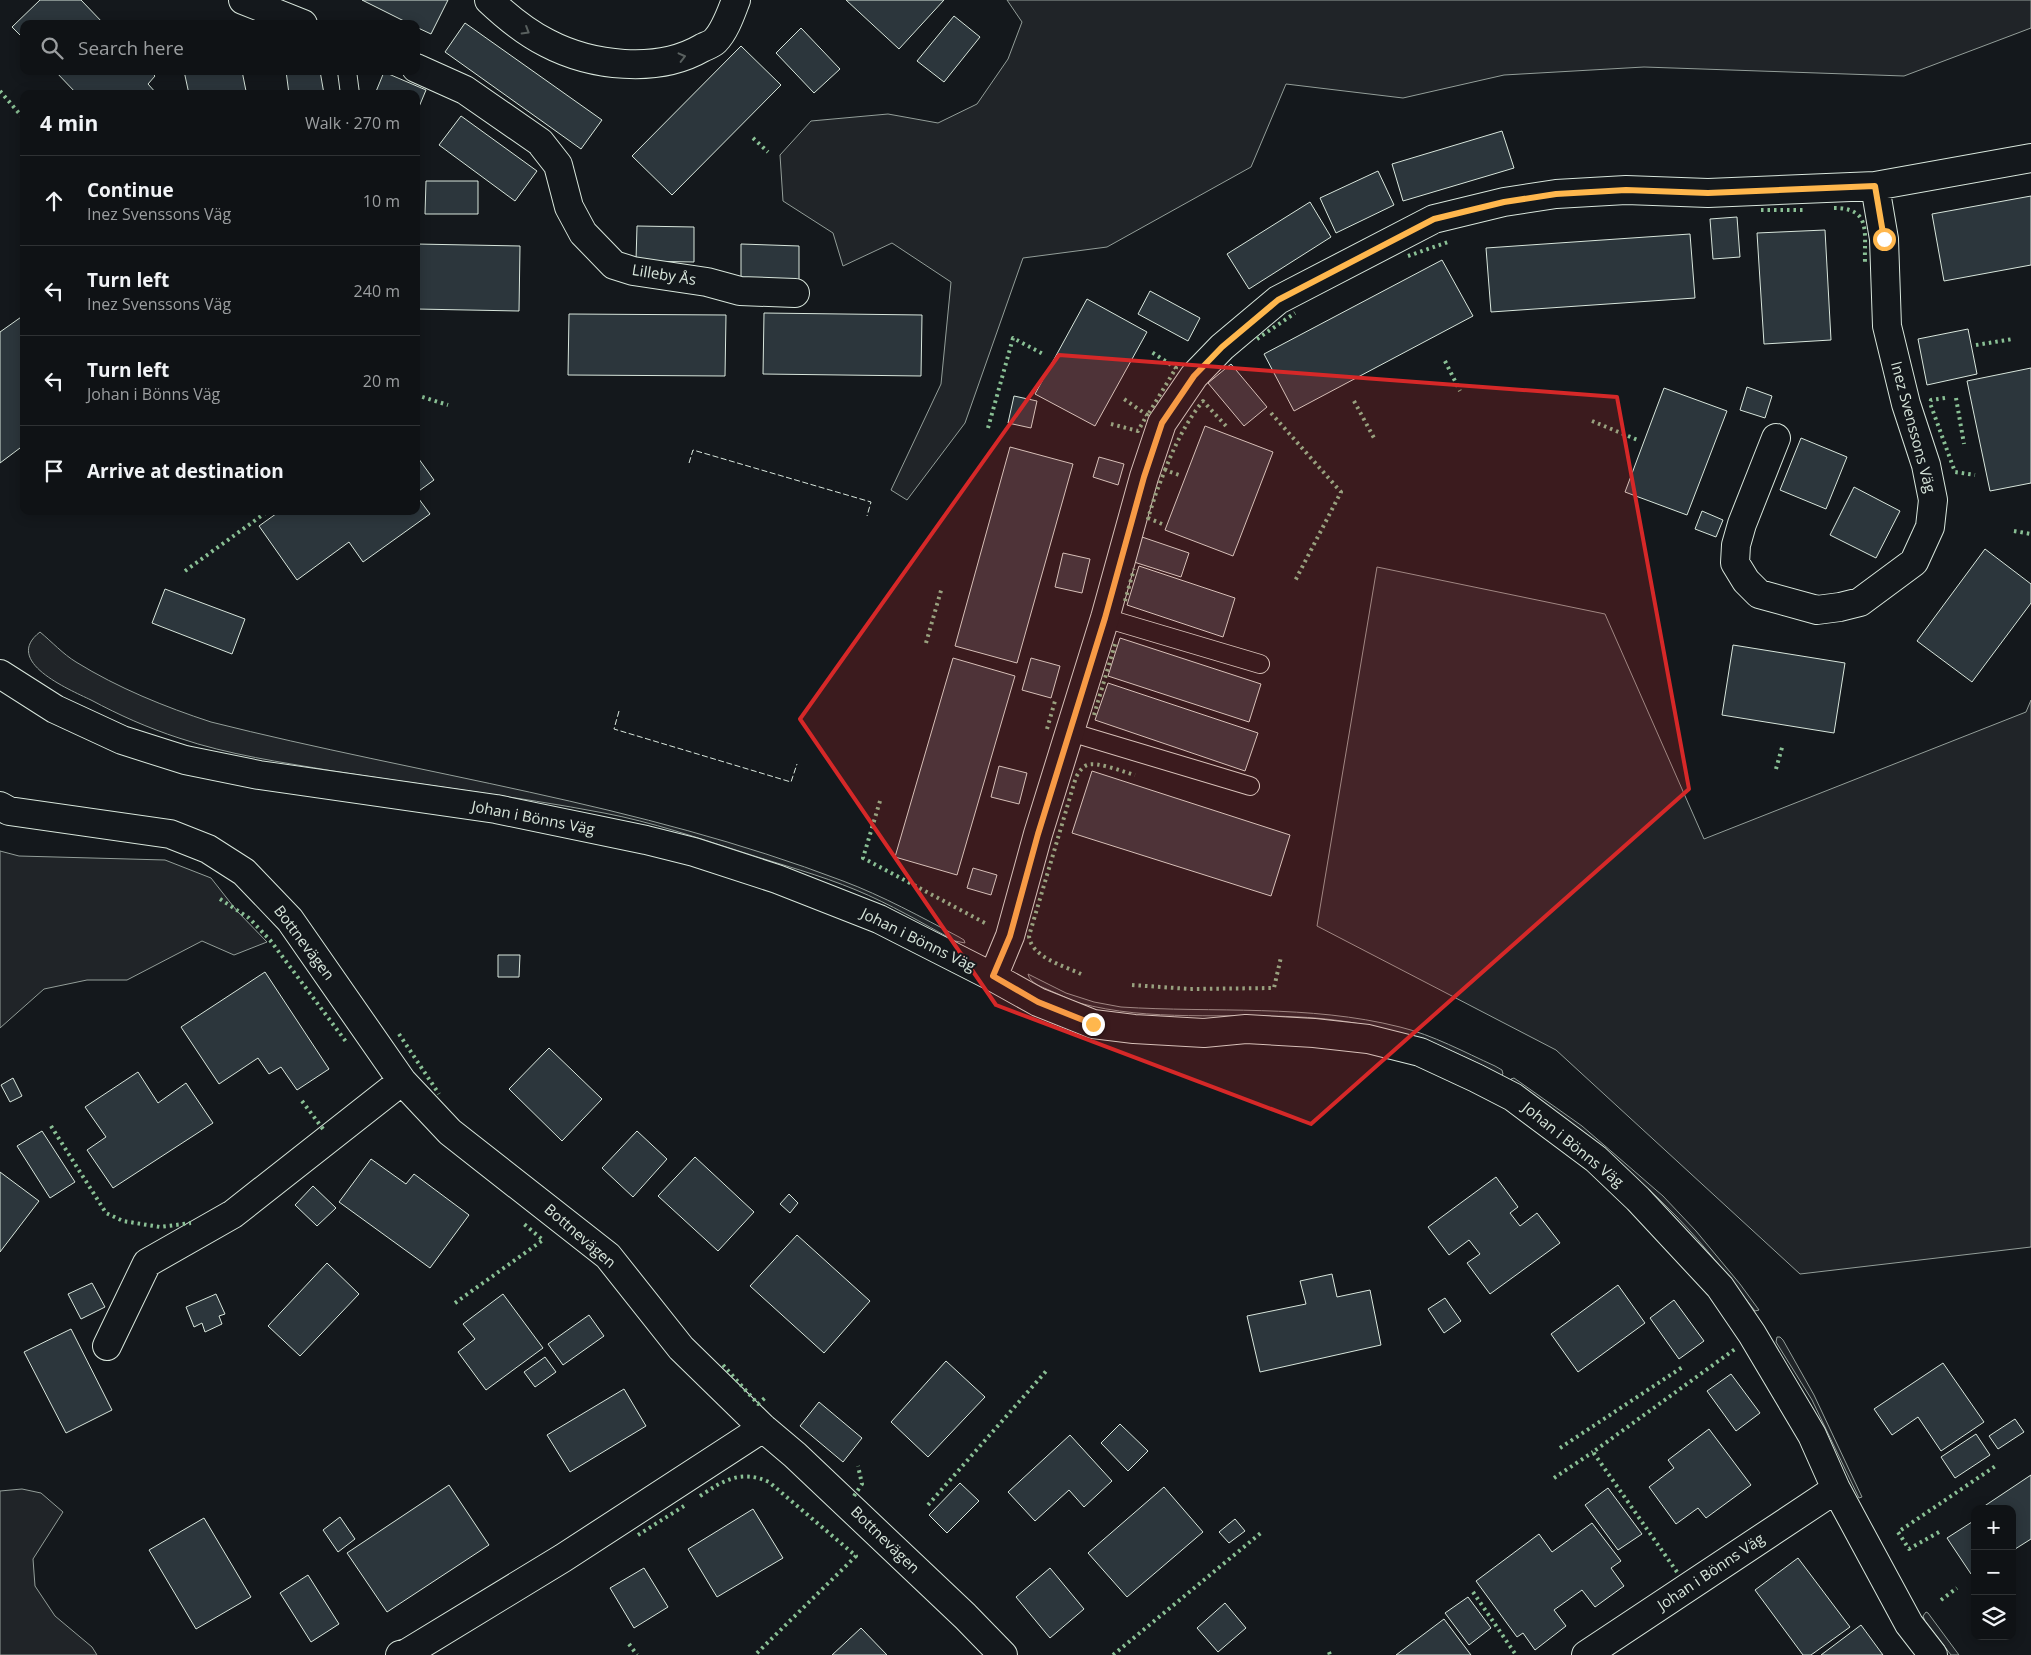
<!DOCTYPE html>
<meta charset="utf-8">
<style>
:root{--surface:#0f1215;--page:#1d2022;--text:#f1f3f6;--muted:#9b9ea0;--line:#2f3234}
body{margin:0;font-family:"Open Sans",sans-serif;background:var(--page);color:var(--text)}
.controls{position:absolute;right:15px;bottom:15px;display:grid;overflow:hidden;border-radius:10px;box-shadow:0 2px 12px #0003}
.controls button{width:45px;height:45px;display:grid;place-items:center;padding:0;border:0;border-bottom:1px solid var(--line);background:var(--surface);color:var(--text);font:25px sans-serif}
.stop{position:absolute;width:15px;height:15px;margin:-11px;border:4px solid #ffb74d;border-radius:50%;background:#fff}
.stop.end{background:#ffb74d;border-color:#fff;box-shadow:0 1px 5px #0008}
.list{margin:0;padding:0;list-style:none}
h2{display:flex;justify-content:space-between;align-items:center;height:65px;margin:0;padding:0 20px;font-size:21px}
h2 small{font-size:16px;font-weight:400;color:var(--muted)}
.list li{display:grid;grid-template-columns:32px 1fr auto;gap:15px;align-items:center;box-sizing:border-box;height:90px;padding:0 20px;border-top:1px solid var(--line)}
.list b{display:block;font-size:19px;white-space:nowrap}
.list p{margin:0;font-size:16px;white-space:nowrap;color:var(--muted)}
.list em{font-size:16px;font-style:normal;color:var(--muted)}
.icon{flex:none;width:28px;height:28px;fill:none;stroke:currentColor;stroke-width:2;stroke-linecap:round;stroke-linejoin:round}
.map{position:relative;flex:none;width:2031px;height:1655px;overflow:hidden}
.search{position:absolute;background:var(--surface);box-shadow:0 2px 12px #0003;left:20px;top:20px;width:400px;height:55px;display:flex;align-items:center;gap:12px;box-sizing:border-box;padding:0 18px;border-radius:10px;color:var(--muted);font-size:19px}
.panel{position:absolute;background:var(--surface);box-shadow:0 2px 12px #0003;left:20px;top:90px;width:400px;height:425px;border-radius:10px}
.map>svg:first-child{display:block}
</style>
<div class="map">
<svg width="2031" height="1655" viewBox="0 0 2031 1655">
<rect width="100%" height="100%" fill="#14181c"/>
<!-- green -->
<path fill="#202428" stroke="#939e99" d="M1007,0H2031V28L1904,76L1644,67L1504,75L1403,98L1286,84L1251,167L1107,247L1023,258L965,423L907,500L891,490L941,384L951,282L892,243L843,266L833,233L783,201L780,155L811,121L888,114L938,123L977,104L1008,59L1022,22Z
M1377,567L1605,614L1704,839L2026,712L2031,700V1247L1800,1274L1556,1050L1317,926Z
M40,632C52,642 63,654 76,662C118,688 165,707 211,722C422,775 639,803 843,881C883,896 921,917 959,937L964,940L965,943L955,941C922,923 890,904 856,890C820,875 782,865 745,853C698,838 652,822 604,813C514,796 423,785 333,771C281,762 229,755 179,738C148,728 119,715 91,700C68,689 2,661 40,632Z
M0,851L19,856L165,860L211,878L237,911L267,942L234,955L202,941L127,980H87L44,989L0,1028Z
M1028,974L1066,993L1094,1002L1121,1007C1214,1013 1309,1004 1400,1027C1433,1035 1464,1052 1495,1066L1502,1070L1503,1074L1501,1076C1460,1052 1416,1035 1370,1026C1347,1021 1322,1018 1299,1017C1226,1013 1150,1022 1079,1003C1070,1000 1061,995 1051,991C1043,987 1030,984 1028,974Z
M1514,1078L1582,1126L1663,1196L1696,1231L1740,1284L1759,1310L1755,1311C1730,1279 1705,1246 1677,1217C1627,1165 1570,1124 1511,1082V1079Z
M1777,1337H1780L1783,1340L1814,1395L1862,1497L1859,1498L1812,1400L1776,1342Z
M22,1489L41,1493L63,1512L33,1559L35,1586L55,1616L92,1647L97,1655H0V1491Z
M1926,1612L1928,1613L1959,1655H1951L1925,1621L1923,1616Z"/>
<!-- building -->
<path fill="#2c363c" stroke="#d8e6dc" d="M40,0H81L104,24H24V39L12,27Z
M362,0H448L431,34L416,27V24H410Z
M846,0H944L899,49Z
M954,16L980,37L944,82L917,61Z
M465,23L602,120L581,149L445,52Z
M801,28L840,69L814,93L776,53Z
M741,46L781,85L672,195L632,156Z
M55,71H150L155,76L148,84L157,94H77Z
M184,71H242L246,91L231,94H189Z
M286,71H320L324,94H289Z
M384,72L426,90L416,114V94H375Z
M461,116L537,171L515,201L439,145Z
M1502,131L1514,168L1403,201L1392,164Z
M1378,171L1394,205L1336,233L1320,198Z
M426,181H478V214H425Z
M2031,196V265L1944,281L1932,214Z
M1310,202L1331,237L1249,289L1227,254Z
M1737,217L1740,257L1713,259L1710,219Z
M637,226L694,227V262L636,261Z
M1825,230L1831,340L1764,344L1757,233Z
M1690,234L1695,298L1491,312L1486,248Z
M416,244L520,246L519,311L416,309Z
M741,244L799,246V280H741Z
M1442,260L1473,316L1294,411L1264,354Z
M1150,291L1200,318L1188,341L1138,314Z
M1087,299L1147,332L1095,426L1035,394Z
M764,313L922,315L921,376L763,374Z
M569,314L726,315L725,376L568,375Z
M24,315V445L0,463V332Z
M1968,329L1977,374L1927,385L1918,339Z
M1231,364L1267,407L1244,426L1208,383Z
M2031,368V483L1990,491L1967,381Z
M1747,387L1772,396L1765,418L1740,410Z
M1664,388L1727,411L1687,515L1625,492Z
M1014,396L1037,401L1031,428L1008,423Z
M1205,426L1273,452L1233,556L1165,530Z
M1801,438L1847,457L1826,509L1780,490Z
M1010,447L1073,464L1017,663L955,646Z
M416,455L434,480L416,493Z
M1099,457L1124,464L1118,485L1093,477Z
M1854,487L1900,511L1876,558L1830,535Z
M416,495L430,514L363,562L349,542L297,580L259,526L280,511H416Z
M1702,511L1723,520L1716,537L1695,529Z
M1142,537L1189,553L1181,577L1134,562Z
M1985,549L2031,584V603L1972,682L1917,641Z
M1063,553L1090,559L1082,593L1055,587Z
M1139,566L1235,598L1223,637L1127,605Z
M165,589L245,619L232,654L152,623Z
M1120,638L1261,684L1249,722L1108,676Z
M1733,645L1845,663L1834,733L1722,715Z
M953,658L1015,676L957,875L895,857Z
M1031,658L1060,666L1051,698L1022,690Z
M1108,683L1258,733L1245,771L1095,720Z
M999,766L1027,773L1019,804L991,797Z
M1092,771L1290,835L1271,896L1072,833Z
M973,868L997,875L991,895L967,888Z
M498,955H520L519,977H498Z
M265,972L329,1069L297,1090L281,1067L269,1074L258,1058L219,1084L181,1027Z
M549,1048L602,1099L562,1141L509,1089Z
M138,1072L158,1103L186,1083L213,1123L113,1188L87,1150L106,1137L85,1107Z
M13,1078L22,1096L10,1102L1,1085Z
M42,1131L75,1182L50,1198L17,1146Z
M637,1131L667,1159L633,1197L602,1168Z
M695,1157L754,1212L718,1251L658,1196Z
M371,1159L406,1184L414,1174L469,1215L430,1268L339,1202Z
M0,1172L39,1201L0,1252Z
M1496,1177L1518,1207L1510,1213L1520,1226L1537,1213L1560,1243L1490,1294L1467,1263L1480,1254L1469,1240L1449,1255L1428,1227Z
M313,1186L336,1208L317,1226L295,1205Z
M789,1194L798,1203L790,1213L780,1204Z
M797,1235L870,1301L824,1353L750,1286Z
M327,1263L359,1294L300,1356L268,1326Z
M1332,1274L1337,1297L1370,1290L1381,1345L1260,1372L1247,1316L1306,1304L1300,1281Z
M92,1283L105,1307L81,1319L68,1294Z
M1618,1285L1645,1323L1578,1372L1551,1334Z
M216,1294L225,1314L219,1316L222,1324L205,1332L202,1323L194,1327L186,1307Z
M503,1294L543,1348L486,1390L458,1352L475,1339L463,1324Z
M1445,1298L1461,1321L1444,1333L1428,1309Z
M1674,1300L1704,1341L1679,1359L1650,1318Z
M589,1315L604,1336L563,1365L548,1344Z
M71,1329L112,1410L66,1433L24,1352Z
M545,1357L556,1372L535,1387L524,1372Z
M946,1361L985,1397L928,1457L891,1422Z
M1943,1363L1984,1422L1941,1451L1918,1417L1892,1435L1874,1409Z
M1731,1374L1760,1413L1736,1431L1707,1391Z
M624,1389L646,1426L570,1472L547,1435Z
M819,1402L862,1438L843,1462L800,1426Z
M2015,1419L2024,1432L1998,1449L1989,1436Z
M1120,1424L1148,1451L1128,1471L1101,1443Z
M1709,1429L1751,1485L1706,1518L1698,1508L1676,1524L1649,1487L1674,1468L1668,1460Z
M1976,1434L1990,1455L1955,1478L1941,1457Z
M1070,1435L1112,1481L1084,1507L1069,1490L1035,1521L1008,1492Z
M2031,1475V1539L2012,1551V1509H1980Z
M960,1483L979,1501L947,1533L929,1515Z
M449,1485L489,1545L387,1612L347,1553Z
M1164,1487L1203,1532L1127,1597L1088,1553Z
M1608,1488L1642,1534L1618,1550L1585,1505Z
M753,1509L783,1558L717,1597L688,1549Z
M340,1517L355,1539L338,1552L323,1530Z
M204,1518L251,1597L196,1629L149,1550Z
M1235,1519L1245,1531L1229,1543L1219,1532Z
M1975,1520V1571L1971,1574L1947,1538Z
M1592,1523L1621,1561L1611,1568L1624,1586L1595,1607L1582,1590L1554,1610L1566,1626L1535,1650L1523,1633L1517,1637L1476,1581L1539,1534L1552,1552Z
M1798,1558L1850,1627L1811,1655H1803L1755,1590Z
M644,1568L668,1607L634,1628L610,1588Z
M1050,1568L1084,1609L1050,1638L1016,1597Z
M308,1575L339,1624L311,1642L280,1593Z
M1468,1597L1491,1628L1469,1645L1445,1613Z
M1225,1603L1246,1628L1218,1652L1197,1628Z
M1444,1619L1471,1655H1396Z
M1861,1625L1883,1655H1821Z
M861,1628L887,1655H832Z"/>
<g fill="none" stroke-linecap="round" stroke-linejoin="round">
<defs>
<path id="lane" d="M347,71L350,94
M1105,618L1260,664
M1070,732L1250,786"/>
<path id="street" d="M243,0L303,24
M489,0C507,17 525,32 547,43C591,66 657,74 702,48C706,46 712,44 715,41C725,31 731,13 736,0
M416,68L465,90L540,142L558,165L569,207L583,233L614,265L633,271L707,282L740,291L795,293
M1776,438L1742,524L1736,545L1735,563L1746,581L1759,594L1817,610L1840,607L1860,602L1914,562L1930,527L1933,500L1926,465L1906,404L1887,326L1884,239L1875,186
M0,674L55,709L122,740L185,760L259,775L496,809L646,840L694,852L777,879L879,919L993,977L1038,1002L1093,1024L1134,1029L1204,1033L1246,1029L1314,1033L1368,1039L1420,1052L1476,1078L1513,1097L1596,1159L1638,1199L1720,1287L1752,1334L1812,1435L1836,1489L1909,1624L1933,1655
M0,806L9,811L170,834L208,849L244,872L290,920L402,1081L450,1132L608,1256L681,1348L763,1428L795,1455L965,1616L1003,1655
M993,977L1010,936L1038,834L1105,618L1144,477L1162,423L1194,376L1222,347L1278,300L1434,219L1504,202L1556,194L1626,190L1708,193L1875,186L2031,158
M107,1346L147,1263L233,1214L402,1081
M400,1655L407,1653L563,1558L763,1428
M1586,1655L1836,1489"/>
</defs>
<!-- lane casing -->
<use href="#lane" stroke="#d8e6dc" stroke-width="20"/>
<!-- street casing -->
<use href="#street" stroke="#d8e6dc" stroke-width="30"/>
<!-- lane -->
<use href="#lane" stroke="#14181c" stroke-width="18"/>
<!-- street -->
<use href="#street" stroke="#14181c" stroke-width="28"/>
<!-- hedge -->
<path stroke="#8ac095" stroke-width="4" stroke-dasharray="2.5 4" stroke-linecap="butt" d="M0,91L24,119
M753,138L768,152
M1834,208C1872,208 1864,233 1865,262
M1761,210H1805
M1408,256L1448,242
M1257,339L1295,313
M1976,345L2013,339
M1445,361L1460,391
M416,395L448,405
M1945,398L1931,400L1930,403L1955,472L1975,475
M1956,398L1964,444
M1354,401L1374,438
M1149,413L1176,368L1150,351
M1271,413L1341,492L1295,581
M1592,421L1640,441
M1111,424L1138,431L1147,415L1124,399
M988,428L1013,338L1043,354
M1165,470C1175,445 1186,422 1203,401L1226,426
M1162,524L1148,518L1156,493L1165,470L1182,476
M2014,531L2031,534
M185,571L268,511
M1125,601L1134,569
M926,643L942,587
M1094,715L1116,641
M1047,729L1055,701
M1776,769L1783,744
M880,801L863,858L985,923
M220,899L249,918L270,940L347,1043
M1081,974C1064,966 1031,957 1029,936L1076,777C1079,772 1082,767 1087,765C1096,761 1124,772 1135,775
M1132,985L1190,989L1274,988L1281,957
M399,1034L439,1094
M302,1101L323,1129
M51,1126L106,1213L123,1221L160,1227L191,1223
M455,1303L543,1240L524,1224
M723,1365L758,1404L766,1397
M1560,1448L1684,1366
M1554,1478L1593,1452
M700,1496C723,1481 740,1469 769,1482L856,1556L755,1655
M854,1496L862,1484L858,1466
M928,1505L1048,1369
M1939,1532L1909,1549L1898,1532L1997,1465
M638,1535L684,1506
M1677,1572L1593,1452L1735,1349
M1473,1592L1516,1655
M1941,1600L1957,1588
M629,1644L637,1655
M1329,1652L1330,1655
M1113,1655L1262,1532"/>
<!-- fence -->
<path stroke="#d8e6dc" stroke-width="1" stroke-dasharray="6 2.5" stroke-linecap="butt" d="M689,463L693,450L871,502L867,516
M619,711L614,729L791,782L797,764"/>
</g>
<!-- one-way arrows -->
<defs><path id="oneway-chevron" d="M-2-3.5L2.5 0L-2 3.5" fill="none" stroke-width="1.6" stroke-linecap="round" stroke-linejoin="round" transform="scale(1.25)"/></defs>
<g stroke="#59605f">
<use href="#oneway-chevron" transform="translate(526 31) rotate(31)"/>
<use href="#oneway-chevron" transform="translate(682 57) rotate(-14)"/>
</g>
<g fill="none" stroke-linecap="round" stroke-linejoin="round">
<!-- route -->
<path stroke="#ffb74d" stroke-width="6" d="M1093,1024L1038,1002L993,976L1010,936L1038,834L1105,618L1144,477L1162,423L1194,376L1222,347L1278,300L1434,219L1504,202L1556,194L1626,190L1708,193L1875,186L1884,239"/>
</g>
<!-- marked area -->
<path fill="#d62828" fill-opacity="0.2" stroke="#d62828" stroke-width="4" stroke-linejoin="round" d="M1059,355L1617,397L1689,789L1311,1124L996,1005L800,719Z"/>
<g text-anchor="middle" stroke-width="4" stroke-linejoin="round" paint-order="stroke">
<!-- street labels -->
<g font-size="15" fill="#d8e6dc" stroke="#14181c">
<text transform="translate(664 275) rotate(9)" y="5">Lilleby Ås</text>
<text transform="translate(1913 427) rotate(75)" y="5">Inez Svenssons Väg</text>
<text transform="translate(533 818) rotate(11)" y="5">Johan i Bönns Väg</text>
<text transform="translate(918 940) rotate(26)" y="5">Johan i Bönns Väg</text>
<text transform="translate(304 943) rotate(53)" y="5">Bottnevägen</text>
<text transform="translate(1573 1145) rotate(39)" y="5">Johan i Bönns Väg</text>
<text transform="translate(580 1236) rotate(41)" y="5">Bottnevägen</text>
<text transform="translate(885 1540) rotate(44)" y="5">Bottnevägen</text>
<text transform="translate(1711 1572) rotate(-34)" y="5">Johan i Bönns Väg</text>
</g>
</g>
</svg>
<div class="controls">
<button>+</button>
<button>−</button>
<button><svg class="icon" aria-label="layers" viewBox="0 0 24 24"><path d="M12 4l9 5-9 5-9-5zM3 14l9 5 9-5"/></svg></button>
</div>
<div class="stop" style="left:1884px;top:239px"></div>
<div class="stop end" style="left:1093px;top:1024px"></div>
<div class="search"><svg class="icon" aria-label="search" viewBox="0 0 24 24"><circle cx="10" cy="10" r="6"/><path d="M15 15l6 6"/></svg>Search here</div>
<section class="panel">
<h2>4 min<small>Walk · 270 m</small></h2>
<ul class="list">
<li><svg class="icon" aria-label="ahead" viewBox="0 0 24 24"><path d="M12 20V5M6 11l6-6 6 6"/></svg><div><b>Continue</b><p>Inez Svenssons Väg</p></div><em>10 m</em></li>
<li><svg class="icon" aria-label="left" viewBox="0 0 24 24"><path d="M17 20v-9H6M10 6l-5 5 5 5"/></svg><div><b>Turn left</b><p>Inez Svenssons Väg</p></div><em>240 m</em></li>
<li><svg class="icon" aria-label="left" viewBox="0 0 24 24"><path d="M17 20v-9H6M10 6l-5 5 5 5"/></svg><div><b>Turn left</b><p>Johan i Bönns Väg</p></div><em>20 m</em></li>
<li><svg class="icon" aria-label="arrive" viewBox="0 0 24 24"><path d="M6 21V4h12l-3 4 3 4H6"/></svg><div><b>Arrive at destination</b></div></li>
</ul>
</section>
</div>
